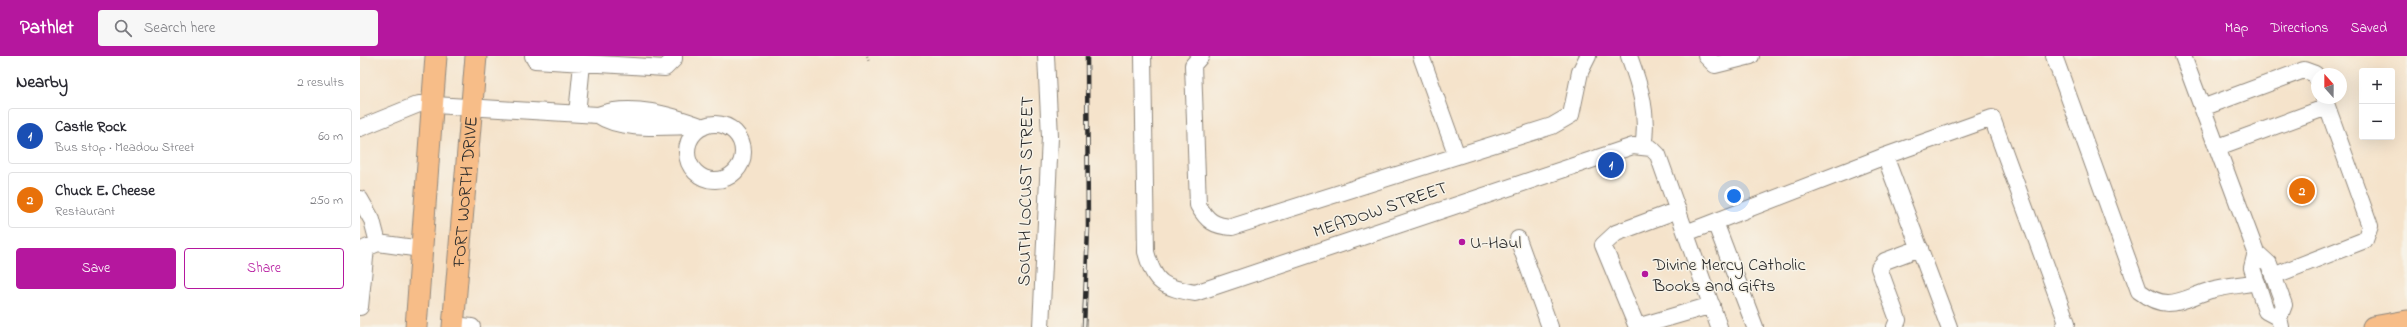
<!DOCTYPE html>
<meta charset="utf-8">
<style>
:root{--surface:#fff;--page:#f7f7f7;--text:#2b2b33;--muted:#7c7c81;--line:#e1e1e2;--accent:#b5179e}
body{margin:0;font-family:"Indie Flower",sans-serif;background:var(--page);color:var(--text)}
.controls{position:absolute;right:12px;top:12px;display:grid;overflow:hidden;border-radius:4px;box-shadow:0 4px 16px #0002}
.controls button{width:36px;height:36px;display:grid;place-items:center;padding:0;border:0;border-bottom:1px solid var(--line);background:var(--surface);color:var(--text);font:20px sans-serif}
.compass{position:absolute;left:1951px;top:12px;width:36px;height:36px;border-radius:50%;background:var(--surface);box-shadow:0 4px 16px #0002;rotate:339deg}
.you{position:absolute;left:1374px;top:140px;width:14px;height:14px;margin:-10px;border:3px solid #fff;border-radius:50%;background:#1a73e8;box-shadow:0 0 0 6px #1a73e833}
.badge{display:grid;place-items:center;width:26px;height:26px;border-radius:50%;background:var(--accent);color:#fff;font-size:13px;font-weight:700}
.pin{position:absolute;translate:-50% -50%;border:2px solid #fff;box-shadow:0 1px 4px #0006}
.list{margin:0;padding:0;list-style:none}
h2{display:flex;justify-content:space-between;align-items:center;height:52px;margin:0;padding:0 16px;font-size:17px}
h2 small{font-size:13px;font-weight:400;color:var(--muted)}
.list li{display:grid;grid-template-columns:26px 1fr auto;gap:12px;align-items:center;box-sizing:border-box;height:56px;margin:0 8px 8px;padding:0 8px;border:1px solid var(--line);border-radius:4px}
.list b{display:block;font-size:15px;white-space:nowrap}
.list p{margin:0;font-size:13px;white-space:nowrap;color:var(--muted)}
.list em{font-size:13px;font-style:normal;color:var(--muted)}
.actions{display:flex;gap:8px;padding:12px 16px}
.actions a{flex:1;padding:9px 0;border:1px solid var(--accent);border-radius:4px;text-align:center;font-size:14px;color:var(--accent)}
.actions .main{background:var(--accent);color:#fff}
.icon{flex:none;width:22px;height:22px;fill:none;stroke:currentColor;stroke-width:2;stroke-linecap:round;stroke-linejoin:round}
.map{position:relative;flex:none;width:2047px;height:271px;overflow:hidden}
header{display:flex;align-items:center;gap:24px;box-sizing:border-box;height:56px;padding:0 20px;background:var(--accent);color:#fff}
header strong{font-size:19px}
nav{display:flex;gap:22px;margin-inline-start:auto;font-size:14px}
.search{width:280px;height:36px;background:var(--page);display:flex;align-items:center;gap:10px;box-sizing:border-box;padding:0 14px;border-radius:4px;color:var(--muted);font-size:15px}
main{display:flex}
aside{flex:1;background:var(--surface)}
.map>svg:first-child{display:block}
</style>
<header>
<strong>Pathlet</strong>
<div class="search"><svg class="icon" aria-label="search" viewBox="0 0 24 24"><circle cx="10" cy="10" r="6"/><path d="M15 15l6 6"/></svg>Search here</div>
<nav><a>Map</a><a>Directions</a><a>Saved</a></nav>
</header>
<main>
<aside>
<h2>Nearby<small>2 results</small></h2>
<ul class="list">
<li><span class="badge" style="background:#1a4fb4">1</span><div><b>Castle Rock</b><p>Bus stop · Meadow Street</p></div><em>60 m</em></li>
<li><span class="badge" style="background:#e8710a">2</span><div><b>Chuck E. Cheese</b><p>Restaurant</p></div><em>250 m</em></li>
</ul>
<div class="actions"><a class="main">Save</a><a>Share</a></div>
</aside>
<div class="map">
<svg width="2047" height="271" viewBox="0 0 2047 271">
<rect width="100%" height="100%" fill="#f7f3e8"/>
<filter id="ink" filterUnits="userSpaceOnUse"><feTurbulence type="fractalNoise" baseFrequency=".025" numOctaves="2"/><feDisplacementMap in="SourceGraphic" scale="8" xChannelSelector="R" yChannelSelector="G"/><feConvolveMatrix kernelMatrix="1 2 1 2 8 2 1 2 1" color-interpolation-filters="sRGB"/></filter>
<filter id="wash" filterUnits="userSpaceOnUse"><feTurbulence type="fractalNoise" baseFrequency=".012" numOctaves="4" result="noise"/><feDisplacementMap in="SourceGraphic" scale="16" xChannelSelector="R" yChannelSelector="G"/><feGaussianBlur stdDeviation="0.9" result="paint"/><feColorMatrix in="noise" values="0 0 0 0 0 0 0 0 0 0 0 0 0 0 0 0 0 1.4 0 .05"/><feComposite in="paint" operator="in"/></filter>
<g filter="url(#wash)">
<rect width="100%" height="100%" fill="#f5e3cb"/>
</g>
<g filter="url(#ink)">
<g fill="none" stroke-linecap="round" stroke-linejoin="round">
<defs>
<path id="minor" d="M173,0L175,4L305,12L314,3V0
M783,0L786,196C795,229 804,231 835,237L1273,90L1291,92L1298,99L1359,271
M841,0L833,9L838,149C847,165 854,170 872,171L1192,70L1211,59L1220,16L1228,0
M1061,0L1097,100
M1269,0C1280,30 1289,58 1283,91
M1346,0L1355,9L1391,0
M1694,0L1779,235C1808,257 1820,244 1851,234C1865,230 1882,229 1897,226
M1823,0L1896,196L1909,208L1924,249L1919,262L1921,271
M1842,52L1944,14L1955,18L1957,23
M217,58L222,8
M238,59C262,76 307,70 336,70
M327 96a28 28 0 1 1 56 0a28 28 0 1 1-56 0Z
M0,72L59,48L238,59C272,47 310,59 343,71
M1858,91L1967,51
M1525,100L1632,62L1707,267L1704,271
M0,143L12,164L18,187L61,193
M1318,154L1256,177L1243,189L1277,271L1352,249
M1355,166L1395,271
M1326,177L1525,100L1589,271
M1158,183L1190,271
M1896,196L1892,212L1906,255L1919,262
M1913,220L2005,184L2010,170L1964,42
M0,251L6,192L18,187
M93,269L112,271
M681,271L690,81L686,0
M1535,271L1538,264L1519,212L1525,205L1560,192"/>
<g id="major">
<path d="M56,271L76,0"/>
<path id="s1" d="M93,271L116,0"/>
<path d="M2013,271L2047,265"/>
</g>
</defs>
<!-- minor casing -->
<use href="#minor" stroke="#90877b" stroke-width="18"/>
<!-- major casing -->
<use href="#major" stroke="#90877b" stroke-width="23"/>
<!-- path -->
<path stroke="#90877b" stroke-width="2.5" stroke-dasharray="1 3" stroke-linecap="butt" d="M507,0L509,6"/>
<!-- minor -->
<use href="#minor" stroke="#fff" stroke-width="16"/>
<!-- major -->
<use href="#major" stroke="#f7bd88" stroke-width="21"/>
<defs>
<path id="rail" d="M724,271L728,173L727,0"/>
</defs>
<!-- rail casing -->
<use href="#rail" stroke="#2b2b2b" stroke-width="4.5"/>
<!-- rail -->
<use href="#rail" stroke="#f7f3e8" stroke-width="3" stroke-dasharray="9" stroke-linecap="butt"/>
</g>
</g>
<!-- markers -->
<g fill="#b5179e" stroke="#f7f3e8" stroke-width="1.5">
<circle cx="1102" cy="186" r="4"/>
<circle cx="1285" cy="218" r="4"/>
</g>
<g text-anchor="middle" stroke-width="3" stroke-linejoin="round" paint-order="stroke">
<!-- street labels -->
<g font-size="18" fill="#2b2b2b" stroke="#f7f3e8">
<text transform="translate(665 135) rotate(-89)" y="6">SOUTH LOCUST STREET</text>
<text dy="6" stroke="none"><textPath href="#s1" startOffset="136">FORT WORTH DRIVE</textPath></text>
<text transform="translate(1020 153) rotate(-19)" y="6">MEADOW STREET</text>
</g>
<!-- poi labels -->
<g font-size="18" fill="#2b2b2b" stroke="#f7f3e8" text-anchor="start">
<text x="1110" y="192">U-Haul</text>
<text x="1293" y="214">Divine Mercy Catholic<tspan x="1293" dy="21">Books and Gifts</tspan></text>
</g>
</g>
</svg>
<div class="controls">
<button>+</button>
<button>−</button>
</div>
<svg class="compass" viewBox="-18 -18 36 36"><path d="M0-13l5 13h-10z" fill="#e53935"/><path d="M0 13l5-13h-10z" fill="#7c7c81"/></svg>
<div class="you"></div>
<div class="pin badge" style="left:1251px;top:109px;background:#1a4fb4">1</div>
<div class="pin badge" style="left:1942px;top:135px;background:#e8710a">2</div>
</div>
</main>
